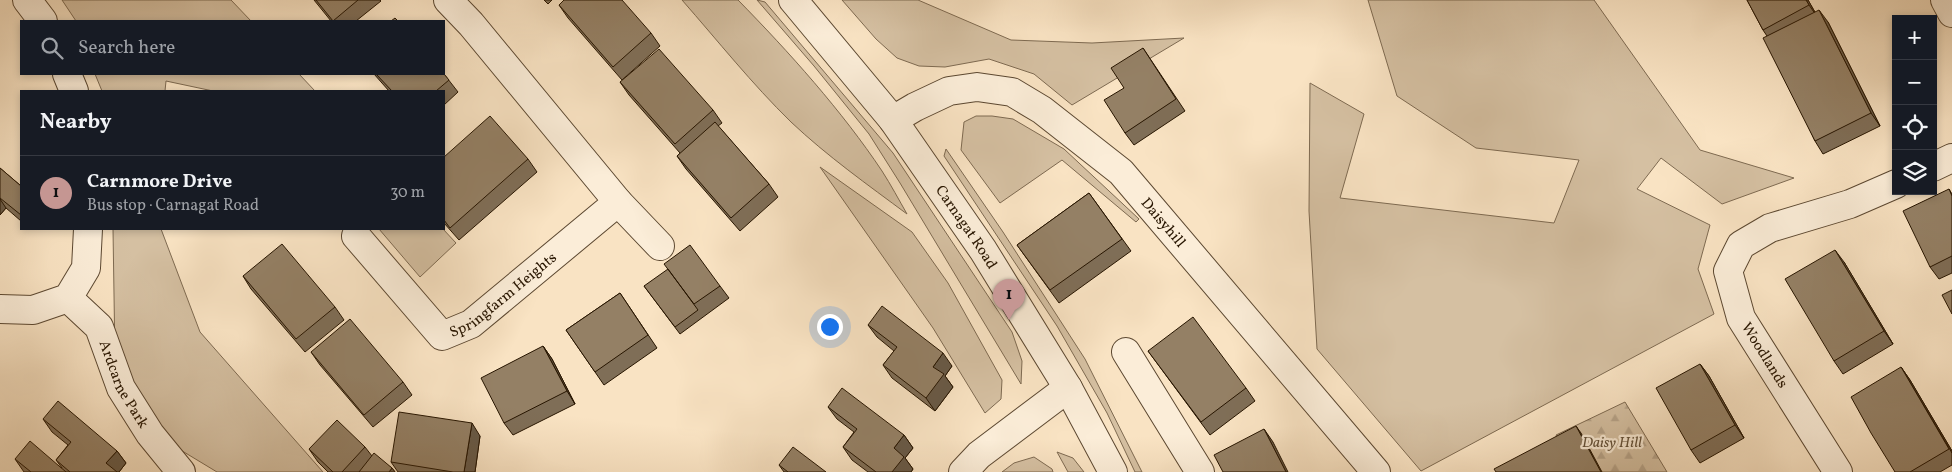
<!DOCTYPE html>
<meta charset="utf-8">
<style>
:root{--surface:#171b24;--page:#242831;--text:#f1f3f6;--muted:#9ea1a6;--line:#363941;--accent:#c59692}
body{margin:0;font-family:Vollkorn,serif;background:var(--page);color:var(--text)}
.controls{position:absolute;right:15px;top:15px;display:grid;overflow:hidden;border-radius:0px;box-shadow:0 2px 8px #0003}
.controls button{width:45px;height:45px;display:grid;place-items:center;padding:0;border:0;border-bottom:1px solid var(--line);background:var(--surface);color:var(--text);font:25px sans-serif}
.you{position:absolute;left:829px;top:326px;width:18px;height:18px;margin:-12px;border:4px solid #fff;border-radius:50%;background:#1a73e8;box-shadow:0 0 0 8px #1a73e833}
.badge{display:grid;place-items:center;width:32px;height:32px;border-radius:50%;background:var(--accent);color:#111;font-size:16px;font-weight:700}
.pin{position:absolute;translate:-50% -41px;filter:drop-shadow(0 1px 2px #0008)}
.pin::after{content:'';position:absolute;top:26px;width:18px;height:15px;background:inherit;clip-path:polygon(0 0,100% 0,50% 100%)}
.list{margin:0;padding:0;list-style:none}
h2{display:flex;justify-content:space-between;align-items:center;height:65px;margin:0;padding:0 20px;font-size:21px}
h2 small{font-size:16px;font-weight:400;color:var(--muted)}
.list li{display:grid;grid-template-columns:32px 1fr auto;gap:15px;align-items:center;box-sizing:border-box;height:75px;padding:0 20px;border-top:1px solid var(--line)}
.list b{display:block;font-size:19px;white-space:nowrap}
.list p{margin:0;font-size:16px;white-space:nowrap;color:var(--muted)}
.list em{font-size:16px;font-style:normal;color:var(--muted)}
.icon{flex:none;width:28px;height:28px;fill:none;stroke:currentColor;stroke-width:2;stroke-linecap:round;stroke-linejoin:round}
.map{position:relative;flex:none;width:1952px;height:472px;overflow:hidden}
.search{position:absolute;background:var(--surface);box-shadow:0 2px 8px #0003;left:20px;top:20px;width:425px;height:55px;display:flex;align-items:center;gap:12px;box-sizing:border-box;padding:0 18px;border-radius:0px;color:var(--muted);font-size:19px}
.panel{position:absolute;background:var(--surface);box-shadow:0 2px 8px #0003;left:20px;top:90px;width:425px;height:140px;border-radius:0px}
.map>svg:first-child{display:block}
</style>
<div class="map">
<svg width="1952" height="472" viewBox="0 0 1952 472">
<defs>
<pattern id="forest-firs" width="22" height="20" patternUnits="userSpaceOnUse" patternTransform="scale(1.25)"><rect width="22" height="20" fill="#d5c0a2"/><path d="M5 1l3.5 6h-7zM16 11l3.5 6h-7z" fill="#b7a48a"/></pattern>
</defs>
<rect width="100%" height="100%" fill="#f9e3c3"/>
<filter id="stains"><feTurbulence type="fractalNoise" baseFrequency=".004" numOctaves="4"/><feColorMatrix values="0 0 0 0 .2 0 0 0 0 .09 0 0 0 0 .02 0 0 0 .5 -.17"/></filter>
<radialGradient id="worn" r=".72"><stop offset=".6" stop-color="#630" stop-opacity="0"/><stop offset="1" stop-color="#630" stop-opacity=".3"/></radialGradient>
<!-- green -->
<path fill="#d5c0a2" stroke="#7e6a51" d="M62,0H231L251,21H76Z
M682,0H738C789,52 842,111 882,171C891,185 899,200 907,214C868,185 827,156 791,122C752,84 718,41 682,0Z
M757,0L765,2L893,153L1012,332L1022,361L1021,384L900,183L869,134L814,66Z
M842,0H918L1011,40L1092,43L1184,38L1072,105L1034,74L989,59L945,67L919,66L897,58L876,39Z
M1368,0H1594L1700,150L1794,178L1722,204L1661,158L1637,189L1710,225L1698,269L1714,314L1421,471L1317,349L1309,211L1310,83L1364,114L1340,198L1554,223L1579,160L1476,148L1397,96Z
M95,74H299L315,91H213L166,81L165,91H102Z
M976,116H992L1013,119L1064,149L1139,219L1136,222L1062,160L1000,203L961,150L964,122Z
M946,149L1003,232L1085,359L1142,472H1135L1107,413L1057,326L944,156Z
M820,167L912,232L948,283L1002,380L1001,399L985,413L933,328Z
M113,229H161L200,332L323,472H217L169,443L115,359Z
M379,229H443L456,243L420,277Z
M1057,452L1073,458L1084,472H1068Z
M1034,457L1052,469L1053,472H1002L1014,463Z"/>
<!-- forest -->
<path fill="url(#forest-firs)" stroke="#7e6a51" d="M1625,402L1667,472H1575L1556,435Z"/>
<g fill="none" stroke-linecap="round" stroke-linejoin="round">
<defs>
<g id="street">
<path d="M27,0L43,21"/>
<path id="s1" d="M793,0L893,120L983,250L1068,388L1113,472"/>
<path d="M1945,0L1952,13"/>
<path d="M67,74L74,91"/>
<path id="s2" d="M893,120L915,107L949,91L977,87L1012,92L1042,110L1121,172L1376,472"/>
<path d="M1933,167L1952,158"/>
<path d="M618,202L660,246"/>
<path id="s3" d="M356,236L442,336L471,324L618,202L471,24L448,0"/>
<path id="s4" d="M68,298L99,327L121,388L150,434L181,472"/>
<path d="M0,309L33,310L68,298L86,268L88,229"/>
<path d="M1126,352L1200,472"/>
<path d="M963,472L979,455L1068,388"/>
<path d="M1838,472L1741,318L1728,271L1741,245L1770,228L1850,204L1896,184"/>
</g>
</defs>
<!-- street casing -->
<use href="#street" stroke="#5c4831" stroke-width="30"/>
<!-- street -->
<use href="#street" stroke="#fbedd8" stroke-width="28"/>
</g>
<!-- wall -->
<path fill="#7f6e57" stroke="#271500" d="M314,0H380L381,1L356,21H331Z
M544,0H552L548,4Z
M1747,0H1808L1815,12L1828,22L1880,126L1823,154L1815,141L1767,36L1763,30Z
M559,5L651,33L660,46L622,80L568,18Z
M1143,48L1185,111L1134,145L1125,133L1124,88Z
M374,74H444L458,92L444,105V91H389Z
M620,82L713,110L722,123L718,126L769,184L778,197L740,231L686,169L677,156L680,153L629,95Z
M444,157L528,159L537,172L459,240L444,223Z
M0,168L21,186V221L6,208L0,215Z
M1949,189L1952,194V273L1939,279L1930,267Z
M1089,193L1131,251L1059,303L1017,245Z
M1844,262L1893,344L1843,374L1834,361Z
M243,276L335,307L344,320L305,352L251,289Z
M644,286H720L729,298L680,334Z
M620,293L657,348L604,385L566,330Z
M868,325L952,366L945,376L953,387L935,411L892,378L883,365L894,351L877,337Z
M543,346L552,359L575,404L513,435L504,423Z
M1148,351L1246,388L1255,401L1210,435Z
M311,352L403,382L412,395L373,427L320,365Z
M1700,364L1709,376L1744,438L1700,463L1691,450Z
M1901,367L1910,380L1952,451V465L1940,472H1895Z
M828,407L904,435L913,448L905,458L913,469L911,472H868L852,460L843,447L854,432L837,419Z
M43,419L117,451L126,463L119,472H24L15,459L62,468L56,460L68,445L52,432Z
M480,436L475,472H398L391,462Z
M365,447L372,456L392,468L395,472H328L318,462L309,449Z
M779,465L826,472H784Z"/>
<!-- shaded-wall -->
<path fill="#685a47" stroke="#271500" d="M1806,0H1808L1818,18L1809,5Z
M1819,10L1828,22L1880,126L1871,113Z
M0,199L6,208L0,215Z
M1835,250L1844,262L1893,344L1884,331Z
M543,346L552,359L575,404L567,391Z
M943,353L952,366L945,376L953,387L935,411L926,398L933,367Z
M1700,364L1709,376L1744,438L1735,425Z
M1901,367L1910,380L1952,451V453Z
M472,423L480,436L475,472H464Z
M1576,426L1581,433L1602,472H1601Z
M1264,429L1273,442L1288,472H1286Z
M904,435L913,448L905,458L913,469L911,472H892L894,448Z
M117,451L126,463L119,472H113L106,463Z
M392,468L395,472H389Z"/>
<!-- building -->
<path fill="#948065" stroke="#271500" d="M316,0H358L333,21Z
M564,0H622L651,33L613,67L559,5Z
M1747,0H1806L1809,5L1763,30Z
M1819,10L1871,113L1815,141L1763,38Z
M395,18L398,21H391Z
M1143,48L1176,99L1125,133L1104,100L1124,88L1111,68Z
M659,49L713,110L675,144L620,82Z
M376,74H444L449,80L436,91H392Z
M490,116L528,159L450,228L444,220V157Z
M715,122L769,184L731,218L677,156Z
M0,168L21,186V215L0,198Z
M1949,189L1952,196V256L1930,267L1903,211Z
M1089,193L1122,239L1050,290L1017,245Z
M282,244L335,307L296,339L243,276Z
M690,245L720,286L694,304L664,264Z
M1835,250L1884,331L1834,361L1785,279Z
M668,269L698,310L675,327L644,286Z
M1952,290V314L1942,295Z
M620,293L648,335L595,372L566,330Z
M882,306L943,353L933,367L944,374L926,398L883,365L897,347L868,325Z
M1193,317L1246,388L1201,422L1148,351Z
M350,319L403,382L364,415L311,352Z
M543,346L567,391L504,423L481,378Z
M1700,364L1735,425L1691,450L1656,388Z
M1901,367L1949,449L1910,472H1895L1871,433L1851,397Z
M842,388L904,435L894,448L904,457L892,472H876L843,447L857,429L828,407Z
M58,401L117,451L106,463L117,472H70L56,460L71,442L43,419Z
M399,412L472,423L464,472H453L391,462Z
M337,420L365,447L342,472H333L309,449Z
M1576,426L1601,472H1496L1494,469Z
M1264,429L1286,472H1223L1214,455Z
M30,441L66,472H31L15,459Z
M793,447L826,472H788L779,465Z
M374,453L392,468L389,472H359Z"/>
<g text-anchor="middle" stroke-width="4.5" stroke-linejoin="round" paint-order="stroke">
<!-- street labels -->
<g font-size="15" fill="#271500" stroke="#fbedd8">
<text dy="5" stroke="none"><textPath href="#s2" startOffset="328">Daisyhill</textPath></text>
<text dy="5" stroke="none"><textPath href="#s1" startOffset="286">Carnagat Road</textPath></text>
<text dy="5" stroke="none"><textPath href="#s3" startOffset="206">Springfarm Heights</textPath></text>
<text transform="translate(1765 355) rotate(58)" y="5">Woodlands</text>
<text dy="5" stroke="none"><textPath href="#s4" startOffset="105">Ardcarne Park</textPath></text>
</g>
<!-- park labels -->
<g font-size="15" font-style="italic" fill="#645139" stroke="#fbedd8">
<text x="1612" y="447">Daisy Hill</text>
</g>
</g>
<rect width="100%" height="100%" filter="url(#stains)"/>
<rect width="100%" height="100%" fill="url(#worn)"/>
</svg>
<div class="controls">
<button>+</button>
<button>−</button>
<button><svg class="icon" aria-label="locate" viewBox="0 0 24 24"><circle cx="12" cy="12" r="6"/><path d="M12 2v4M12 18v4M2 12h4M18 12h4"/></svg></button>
<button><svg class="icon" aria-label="layers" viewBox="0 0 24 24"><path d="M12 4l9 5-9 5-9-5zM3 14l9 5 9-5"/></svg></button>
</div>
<div class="you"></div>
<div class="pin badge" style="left:1009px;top:320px">1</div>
<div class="search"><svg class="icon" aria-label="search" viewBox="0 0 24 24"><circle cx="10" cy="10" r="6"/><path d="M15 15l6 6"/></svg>Search here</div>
<section class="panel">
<h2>Nearby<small></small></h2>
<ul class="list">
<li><span class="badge">1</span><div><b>Carnmore Drive</b><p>Bus stop · Carnagat Road</p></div><em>30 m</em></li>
</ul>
</section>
</div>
